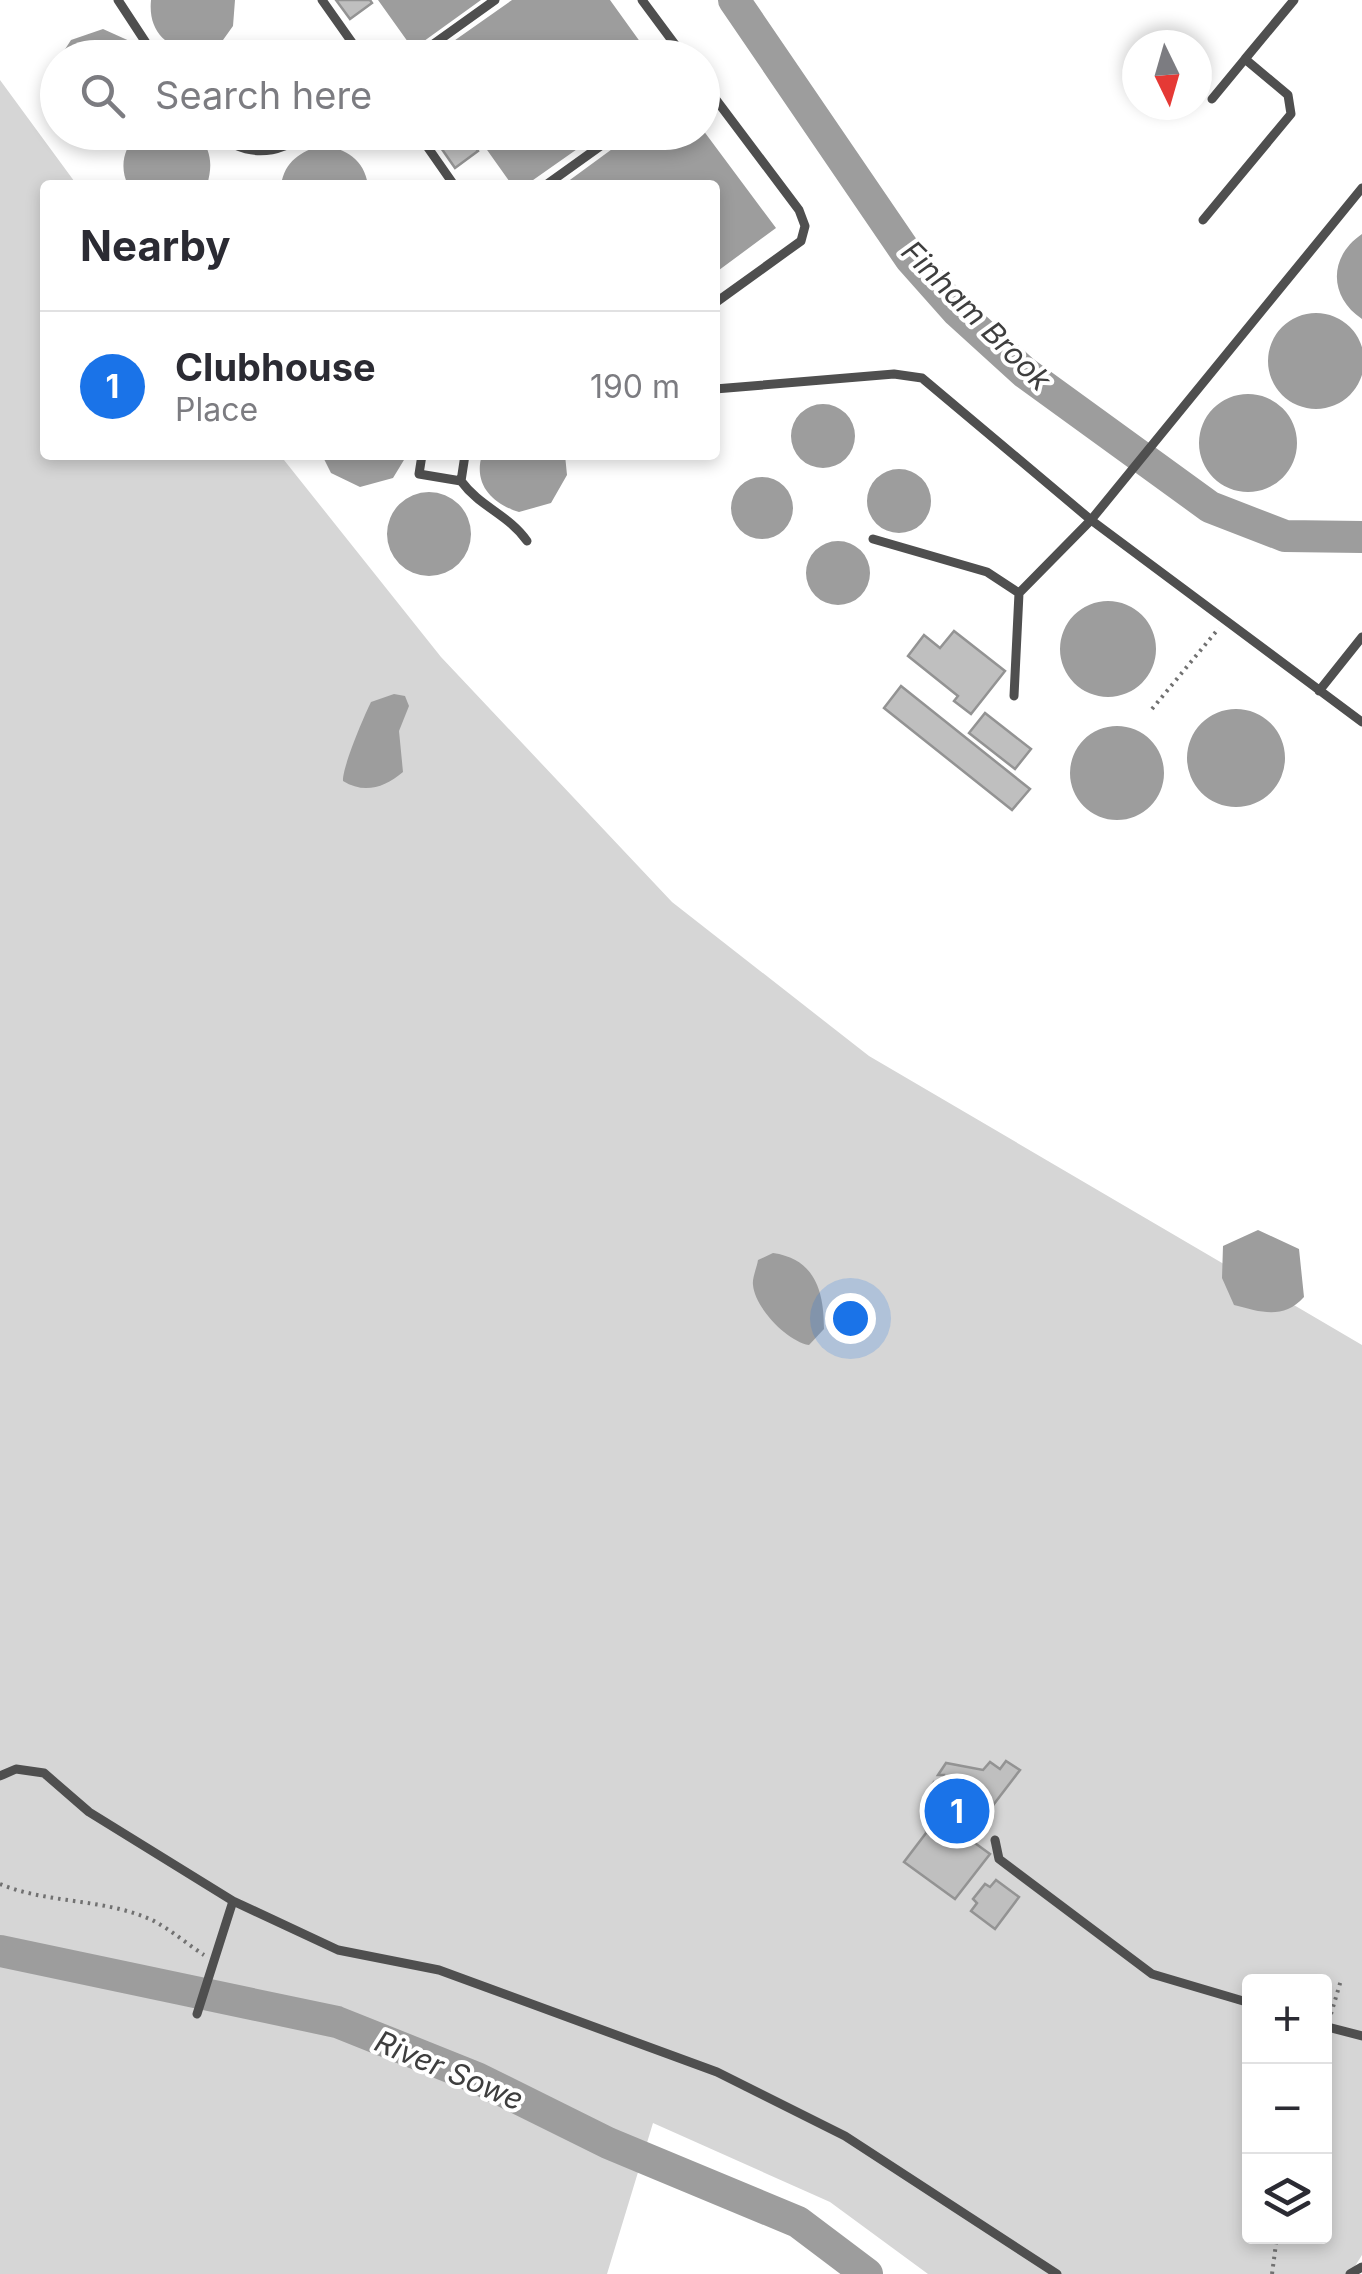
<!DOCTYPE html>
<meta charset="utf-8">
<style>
:root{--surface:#fff;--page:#f7f7f7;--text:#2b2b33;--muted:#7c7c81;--line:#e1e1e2;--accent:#1a73e8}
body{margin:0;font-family:Inter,sans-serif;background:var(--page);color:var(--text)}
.controls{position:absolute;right:30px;bottom:30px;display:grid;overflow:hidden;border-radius:10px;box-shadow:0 5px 15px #0003}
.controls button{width:90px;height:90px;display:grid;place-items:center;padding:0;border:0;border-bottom:2px solid var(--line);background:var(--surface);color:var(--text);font:50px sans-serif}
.compass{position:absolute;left:1122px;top:30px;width:90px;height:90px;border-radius:50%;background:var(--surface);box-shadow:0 5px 15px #0003;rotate:175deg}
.you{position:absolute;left:850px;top:1318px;width:35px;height:35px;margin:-25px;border:8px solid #fff;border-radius:50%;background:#1a73e8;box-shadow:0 0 0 15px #1a73e833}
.badge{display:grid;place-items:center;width:65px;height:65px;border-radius:50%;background:var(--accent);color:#fff;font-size:32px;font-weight:700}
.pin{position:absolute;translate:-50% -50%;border:5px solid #fff;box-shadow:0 2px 10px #0006}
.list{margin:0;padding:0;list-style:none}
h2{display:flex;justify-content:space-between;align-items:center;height:130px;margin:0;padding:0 40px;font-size:42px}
h2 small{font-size:32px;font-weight:400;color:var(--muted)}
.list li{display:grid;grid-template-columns:65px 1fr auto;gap:30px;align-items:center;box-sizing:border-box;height:150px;padding:0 40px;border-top:2px solid var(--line)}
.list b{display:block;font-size:38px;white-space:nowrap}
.list p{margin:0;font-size:32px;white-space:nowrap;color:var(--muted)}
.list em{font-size:32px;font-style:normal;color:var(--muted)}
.icon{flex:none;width:55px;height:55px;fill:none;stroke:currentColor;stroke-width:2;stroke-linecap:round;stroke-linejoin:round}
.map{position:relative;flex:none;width:1362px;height:2274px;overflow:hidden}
.search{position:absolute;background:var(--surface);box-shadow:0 5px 15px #0003;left:40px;top:40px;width:680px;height:110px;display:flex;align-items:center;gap:25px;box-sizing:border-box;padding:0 35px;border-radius:55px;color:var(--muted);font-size:38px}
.panel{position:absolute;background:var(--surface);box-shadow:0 5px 15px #0003;left:40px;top:180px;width:680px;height:280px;border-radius:10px}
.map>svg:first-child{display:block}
</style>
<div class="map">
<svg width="1362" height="2274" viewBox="0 0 1362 2274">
<rect width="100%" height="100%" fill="#fff"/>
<!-- green -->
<path fill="#d6d6d6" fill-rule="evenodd" d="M0,80L77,185H45V455H280L441,657L672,902L869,1056L1362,1345V2255L1350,2274H928L830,2202L653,2123L607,2274H0ZM1250,1982H1324V2236H1250Z"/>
<!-- water -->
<path fill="#9d9d9d" d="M151,0H235L233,26L223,40L193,52C165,47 148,30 151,0Z
M378,0H481L413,49Z
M512,0H610L651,57H431Z
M103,29L134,43L142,57H60L71,40Z
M703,130L776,228L715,273V185H563L634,133Z
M137,133L199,134C211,152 213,164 207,185H128C119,166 124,149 137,133Z
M475,133H600L526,185H512Z
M322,145C346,149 364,159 368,185H281C285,161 300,152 322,145Z
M1362,234V319C1329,297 1328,257 1362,234Z
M1268 361a48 48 0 1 1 96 0a48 48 0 1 1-96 0Z
M1199 443a49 49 0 1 1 98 0a49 49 0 1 1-98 0Z
M791 436a32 32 0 1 1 64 0a32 32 0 1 1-64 0Z
M322,455H407L393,478L360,487L331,473Z
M482,455H565L567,475L551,503L519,512C492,504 473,484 482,455Z
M867 501a32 32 0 1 1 64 0a32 32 0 1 1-64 0Z
M731 508a31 31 0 1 1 62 0a31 31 0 1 1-62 0Z
M387 534a42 42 0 1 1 84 0a42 42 0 1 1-84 0Z
M806 573a32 32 0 1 1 64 0a32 32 0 1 1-64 0Z
M1060 649a48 48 0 1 1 96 0a48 48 0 1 1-96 0Z
M394,694L405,696L409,706L399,731L403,772C384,788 364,794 343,781C342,768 364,716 371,702Z
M1187 758a49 49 0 1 1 98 0a49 49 0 1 1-98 0Z
M1070 773a47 47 0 1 1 94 0a47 47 0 1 1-94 0Z
M1258,1230L1299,1249L1304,1297C1283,1320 1261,1312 1234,1305L1222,1278L1223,1246Z
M773,1253C815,1259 824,1291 824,1329L809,1345C787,1341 755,1308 753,1285C752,1278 757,1267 758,1260Z"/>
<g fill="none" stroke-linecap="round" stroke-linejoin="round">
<!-- river -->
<path stroke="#9d9d9d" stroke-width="32" d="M734,0L910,258L958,312L1024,372L1210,507L1285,536L1362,537
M0,1951L337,2022L477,2078L608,2143L798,2222L867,2274"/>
</g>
<!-- building -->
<path fill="#bfbfbf" stroke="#939393" stroke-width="2.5" d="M336,0H370L372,3L350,19Z
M430,132H464L478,151L455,168Z
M954,631L1005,671L971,714L954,701L958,696L908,656L924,635L940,648Z
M901,686L1030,789L1012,810L884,708Z
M985,713L1031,749L1015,769L969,733Z
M1006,1761L1020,1770L968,1838L990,1854L955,1899L904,1862L926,1833L927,1792L934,1782L943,1784L944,1775H938L946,1763L983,1770L990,1762L1000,1769Z
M996,1880L1019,1897L995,1929L971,1911L977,1903L973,1899L985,1884L990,1887Z"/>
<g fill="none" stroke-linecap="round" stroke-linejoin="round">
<!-- path -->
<path stroke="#717171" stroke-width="4" stroke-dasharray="2.5 5" stroke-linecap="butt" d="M1152,709L1219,628
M0,1884C48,1904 104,1898 152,1920C170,1929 187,1944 204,1955
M1331,2014L1341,1980
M1272,2274L1277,2236"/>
<!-- lane -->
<path stroke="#4f4f4f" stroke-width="9" d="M118,0L156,58
M322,0L363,58
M642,0L685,58
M414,58L495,0
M702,81L799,210L805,226L801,241L715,303
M1212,99L1245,59
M213,132C246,157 275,157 309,132
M417,132L454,185
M546,185L620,132
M1203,220L1291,114L1288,95L1245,59L1294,0
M715,389L894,374L922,378L1091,520L1362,722
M422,455L419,474L461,481L465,455
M461,481C480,507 509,515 527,541
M873,539L987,572L1019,593
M1319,691L1362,637
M1014,696L1019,593L1091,520L1362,188
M0,1776L16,1769L44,1773L89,1812L233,1901L338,1950L439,1970L717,2072L845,2136L1057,2274
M995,1840L999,1859L1152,1974L1250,2003
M197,2014L233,1901
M1324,2026L1362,2036
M1350,2274L1362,2267"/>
</g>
<g text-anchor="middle" stroke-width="8" stroke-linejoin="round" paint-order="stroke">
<!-- water labels -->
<g font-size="30" font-style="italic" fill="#3e3e3e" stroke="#fff">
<text transform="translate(976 316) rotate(45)" y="10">Finham Brook</text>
<text transform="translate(449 2071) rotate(23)" y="10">River Sowe</text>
</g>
</g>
</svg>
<div class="controls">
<button>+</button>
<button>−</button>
<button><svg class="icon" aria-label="layers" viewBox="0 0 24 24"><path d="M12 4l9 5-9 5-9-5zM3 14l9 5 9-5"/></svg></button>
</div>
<svg class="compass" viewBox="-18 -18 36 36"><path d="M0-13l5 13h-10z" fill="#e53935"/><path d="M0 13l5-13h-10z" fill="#7c7c81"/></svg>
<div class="you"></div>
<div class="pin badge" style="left:957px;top:1811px">1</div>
<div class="search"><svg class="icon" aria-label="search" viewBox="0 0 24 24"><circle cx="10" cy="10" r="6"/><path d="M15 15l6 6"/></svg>Search here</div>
<section class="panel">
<h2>Nearby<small></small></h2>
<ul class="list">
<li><span class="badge">1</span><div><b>Clubhouse</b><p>Place</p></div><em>190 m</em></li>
</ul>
</section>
</div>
